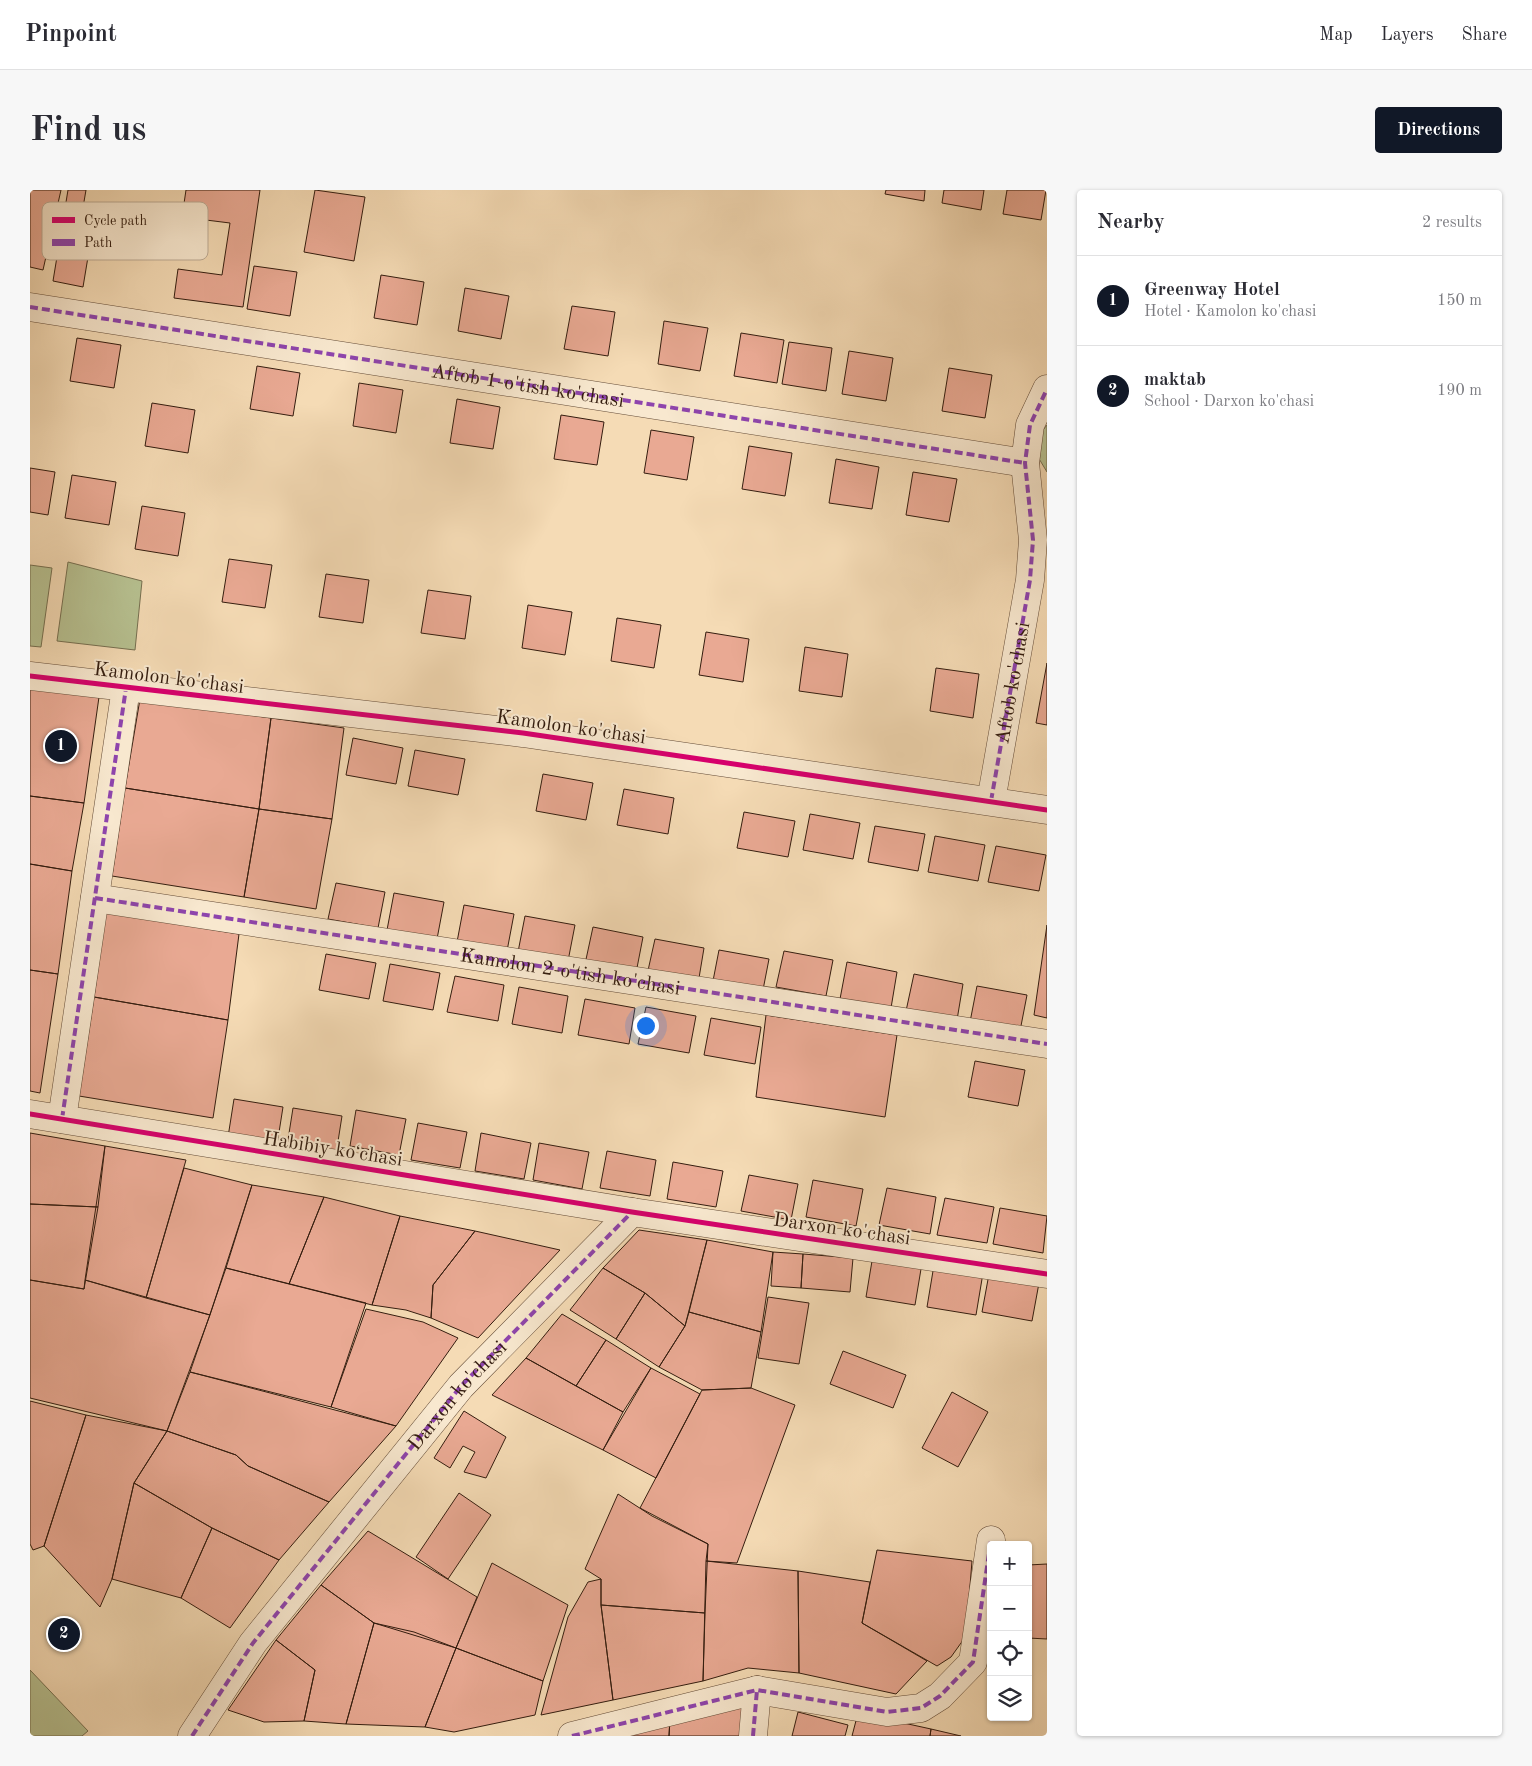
<!DOCTYPE html>
<meta charset="utf-8">
<style>
:root{--surface:#fff;--page:#f7f7f7;--text:#2b2b33;--muted:#7c7c81;--line:#e1e1e2;--accent:#111827}
body{margin:0;font-family:"Old Standard TT",serif;background:var(--page);color:var(--text)}
.controls{position:absolute;right:15px;bottom:15px;display:grid;overflow:hidden;border-radius:5px;box-shadow:0 1px 4px #0004}
.controls button{width:45px;height:45px;display:grid;place-items:center;padding:0;border:0;border-bottom:1px solid var(--line);background:var(--surface);color:var(--text);font:25px sans-serif}
.you{position:absolute;left:615px;top:835px;width:18px;height:18px;margin:-12px;border:4px solid #fff;border-radius:50%;background:#1a73e8;box-shadow:0 0 0 8px #1a73e833}
.badge{display:grid;place-items:center;width:32px;height:32px;border-radius:50%;background:var(--accent);color:#fff;font-size:16px;font-weight:700}
.pin{position:absolute;translate:-50% -50%;border:2px solid #fff;box-shadow:0 1px 5px #0006}
.list{margin:0;padding:0;list-style:none}
h2{display:flex;justify-content:space-between;align-items:center;height:65px;margin:0;padding:0 20px;font-size:21px}
h2 small{font-size:16px;font-weight:400;color:var(--muted)}
.list li{display:grid;grid-template-columns:32px 1fr auto;gap:15px;align-items:center;box-sizing:border-box;height:90px;padding:0 20px;border-top:1px solid var(--line)}
.list b{display:block;font-size:19px;white-space:nowrap}
.list p{margin:0;font-size:16px;white-space:nowrap;color:var(--muted)}
.list em{font-size:16px;font-style:normal;color:var(--muted)}
.icon{flex:none;width:28px;height:28px;fill:none;stroke:currentColor;stroke-width:2;stroke-linecap:round;stroke-linejoin:round}
.map{position:relative;flex:none;width:1017px;height:1546px;overflow:hidden;border-radius:5px}
header{display:flex;align-items:center;gap:30px;box-sizing:border-box;height:70px;padding:0 25px;background:var(--surface);border-bottom:1px solid var(--line)}
header strong{font-size:24px}
nav{display:flex;gap:28px;margin-inline-start:auto;font-size:18px}
.intro{display:flex;align-items:center;justify-content:space-between;box-sizing:border-box;height:120px;padding:0 30px}
h1{margin:0;font-size:35px}
.button{padding:12px 22px;border-radius:5px;background:var(--accent);color:#fff;font-size:18px;font-weight:700}
main{display:flex;gap:30px;padding:0 30px}
aside{flex:1;background:var(--surface);border-radius:5px;box-shadow:0 1px 4px #0004}
.map>svg:first-child{display:block}
</style>
<header>
<strong>Pinpoint</strong>
<nav><a>Map</a><a>Layers</a><a>Share</a></nav>
</header>
<div class="intro"><h1>Find us</h1><a class="button">Directions</a></div>
<main>
<div class="map">
<svg width="1017" height="1546" viewBox="0 0 1017 1546">
<rect width="100%" height="100%" fill="#f5dbb5"/>
<filter id="stains"><feTurbulence type="fractalNoise" baseFrequency=".004" numOctaves="4"/><feColorMatrix values="0 0 0 0 .2 0 0 0 0 .09 0 0 0 0 .02 0 0 0 .5 -.17"/></filter>
<radialGradient id="worn" r=".72"><stop offset=".6" stop-color="#630" stop-opacity="0"/><stop offset="1" stop-color="#630" stop-opacity=".3"/></radialGradient>
<!-- green -->
<path fill="#b7c191" stroke="#766f50" d="M1017,235V282L1008,267L1013,240Z
M38,372L112,391L105,460L27,451Z
M0,375L22,378L11,457L0,456Z
M0,1480L58,1541L52,1546H0Z"/>
<!-- building -->
<path fill="#e9a993" stroke="#341d0f" d="M0,0H31L13,80L0,77Z
M38,0H56L50,35L63,37L53,97L23,91Z
M156,0H230L213,117L144,108L148,79L192,85L200,33L152,27Z
M285,0L335,7L324,71L274,62Z
M856,0H895L894,11L855,4Z
M914,0H954L951,20L912,13Z
M977,0H1016L1011,30L973,24Z
M224,76L267,82L260,126L217,119Z
M351,85L394,92L387,135L344,128Z
M435,98L479,106L471,149L428,141Z
M542,116L585,122L578,166L534,159Z
M634,131L678,138L670,181L628,174Z
M711,143L754,150L747,193L704,186Z
M47,148L91,155L84,198L40,191Z
M759,152L802,158L796,201L752,194Z
M819,161L863,168L856,211L812,204Z
M227,176L270,183L263,226L220,219Z
M919,178L962,185L955,228L912,221Z
M329,193L373,200L366,243L323,236Z
M427,209L470,217L463,259L420,253Z
M122,213L165,220L158,263L115,256Z
M531,225L574,232L567,275L524,269Z
M621,240L664,247L657,290L614,283Z
M719,256L762,263L755,306L712,299Z
M806,269L849,277L842,319L799,313Z
M0,278L25,282L18,325L0,322Z
M883,282L927,289L919,332L876,325Z
M42,285L86,292L79,335L35,328Z
M112,316L155,323L148,366L105,359Z
M199,369L242,375L235,418L192,412Z
M296,384L339,390L333,433L289,427Z
M398,400L441,406L435,449L391,443Z
M498,415L542,422L535,465L492,458Z
M587,428L631,435L624,478L581,471Z
M676,442L719,449L713,492L669,485Z
M775,457L818,464L812,507L769,501Z
M1017,473V535L1006,533Z
M906,478L949,484L943,528L900,521Z
M0,498L69,507L54,613L0,606Z
M110,509L241,528L229,619L95,598Z
M241,528L314,538L302,629L229,619Z
M323,548L373,558L366,594L316,585Z
M385,560L435,569L428,605L378,596Z
M513,584L563,593L556,630L506,621Z
M95,598L229,619L214,707L82,686Z
M594,599L644,608L638,644L587,635Z
M0,606L54,613L42,681L0,674Z
M229,619L302,629L286,719L214,707Z
M714,622L765,631L758,667L707,658Z
M780,624L830,633L823,669L773,660Z
M845,636L895,644L888,681L838,672Z
M905,646L955,655L948,691L898,682Z
M966,656L1016,665L1009,701L958,692Z
M0,674L42,681L28,784L0,780Z
M306,693L355,702L348,738L298,729Z
M364,703L414,712L407,749L357,740Z
M434,715L484,724L477,761L427,752Z
M76,722L209,744L198,830L64,807Z
M495,726L545,735L538,771L488,762Z
M1017,735V828L1004,825Z
M563,737L613,747L606,783L555,774Z
M625,749L674,758L668,794L617,785Z
M689,760L739,769L732,805L682,796Z
M754,761L803,770L796,806L746,797Z
M296,764L346,773L339,809L289,800Z
M817,772L867,782L861,818L810,809Z
M360,774L410,783L403,820L353,811Z
M0,780L28,784L10,903L0,901Z
M884,784L933,794L927,830L876,821Z
M425,786L474,795L468,831L417,822Z
M947,796L997,805L990,841L940,832Z
M489,797L538,806L532,843L482,834Z
M64,807L198,830L183,928L49,906Z
M555,809L605,818L599,854L548,845Z
M616,817L666,826L659,863L608,854Z
M736,825L867,845L855,927L726,907Z
M681,828L731,837L725,874L674,865Z
M945,871L995,880L988,916L938,907Z
M204,909L253,917L247,955L198,947Z
M263,918L312,926L306,964L257,956Z
M326,920L376,929L369,965L320,956Z
M388,933L437,942L430,978L381,970Z
M0,943L75,956L68,1017L0,1014Z
M451,943L501,953L494,989L445,981Z
M509,953L559,962L552,999L503,990Z
M75,956L156,970L116,1108L55,1090Z
M577,961L626,970L620,1006L570,998Z
M643,972L693,981L686,1017L637,1009Z
M154,978L222,995L180,1125L116,1108Z
M719,985L768,994L761,1030L711,1021Z
M783,990L833,999L826,1036L776,1027Z
M222,995L294,1007L259,1094L196,1078Z
M857,998L906,1007L900,1044L849,1035Z
M294,1007L370,1026L342,1115L259,1094Z
M915,1008L964,1017L957,1053L907,1045Z
M0,1014L68,1017L54,1099L0,1090Z
M970,1018L1017,1026L1013,1063L963,1054Z
M370,1026L445,1041L403,1095L401,1128L376,1120L342,1115Z
M609,1040L677,1050L655,1136L615,1103L573,1078Z
M445,1041L530,1060L448,1148L401,1128L403,1095Z
M677,1050L743,1062L731,1142L659,1122Z
M743,1062L773,1064L771,1098L741,1096Z
M773,1064L823,1068L820,1102L771,1098Z
M843,1065L892,1073L885,1115L836,1107Z
M904,1075L953,1083L946,1125L897,1117Z
M196,1078L336,1113L301,1217L160,1182Z
M573,1078L615,1103L586,1149L540,1120Z
M959,1084L1009,1093L1002,1131L952,1122Z
M0,1090L54,1099L55,1090L180,1125L137,1241L0,1208Z
M615,1103L655,1136L629,1177L586,1149Z
M738,1107L779,1113L769,1174L728,1168Z
M336,1119L393,1132L428,1148L366,1236L301,1217Z
M659,1122L731,1142L721,1198L672,1200L629,1177L655,1136Z
M532,1124L576,1150L546,1196L496,1168Z
M576,1150L621,1178L593,1222L546,1196Z
M813,1161L876,1185L863,1218L800,1194Z
M496,1168L593,1222L573,1260L462,1205Z
M621,1178L670,1204L626,1288L573,1260Z
M160,1182L366,1236L299,1312L218,1276L206,1265L137,1241Z
M721,1198L765,1215L707,1373L676,1371L678,1354L610,1318L672,1200Z
M922,1202L958,1222L928,1277L892,1258Z
M0,1211L56,1225L14,1356L3,1360L0,1354Z
M434,1221L476,1247L456,1288L434,1282L445,1262L433,1256L420,1278L404,1268Z
M56,1225L137,1241L104,1293L82,1389L70,1417L14,1356Z
M137,1241L206,1265L218,1276L299,1312L249,1370L182,1338L104,1293Z
M104,1293L182,1338L151,1408L82,1389Z
M429,1303L461,1325L418,1389L386,1367Z
M588,1304L622,1326L678,1354L675,1423L571,1415V1389L555,1379Z
M182,1338L249,1370L200,1438L151,1408Z
M338,1341L447,1407L426,1458L344,1433L291,1395Z
M847,1360L942,1371L936,1446L921,1467L907,1476L832,1433Z
M676,1371L768,1381L769,1483L718,1478L673,1491Z
M462,1373L538,1415L513,1491L426,1458Z
M1017,1374V1449L998,1448V1375Z
M768,1381L840,1392L832,1433L897,1471L866,1504L769,1483Z
M571,1389V1415L583,1510L511,1525L538,1427L558,1392Z
M291,1395L344,1433L316,1534L274,1531L285,1480L246,1450Z
M571,1415L675,1423L673,1491L583,1510Z
M344,1433L384,1442L426,1458L395,1537L316,1534Z
M246,1450L285,1480L274,1531L234,1532L198,1520Z
M426,1458L513,1491L505,1525L424,1542L395,1537Z
M713,1506L711,1546H639L640,1528Z
M768,1522L818,1535L815,1546H762Z
M828,1523L901,1539L900,1546H822Z
M640,1528L639,1546H569Z
M901,1539L931,1546H900Z"/>
<g fill="none" stroke-linecap="round" stroke-linejoin="round">
<defs>
<g id="minor">
<path id="s1" d="M0,117L995,273"/>
<path d="M0,486L493,543L1017,620"/>
<path d="M961,611L1000,390L1003,350L995,273L1000,235L1017,199"/>
<path d="M65,708L1017,854"/>
<path d="M0,924L602,1022L1017,1084"/>
<path d="M32,929L96,498"/>
<path d="M162,1546L223,1453L431,1196L602,1022"/>
<path d="M542,1546L727,1500L857,1522L891,1518L910,1506L943,1472L961,1350"/>
<path d="M723,1546L727,1500"/>
</g>
</defs>
<!-- minor casing -->
<use href="#minor" stroke="#644c38" stroke-width="29"/>
<!-- minor -->
<use href="#minor" stroke="#f8e8cf" stroke-width="28"/>
<!-- quiet -->
<g stroke="#8e44ad" stroke-width="4" stroke-dasharray="8 4" stroke-linecap="butt">
<path d="M0,117L995,273"/>
<path id="s2" d="M961,611L1000,390L1003,350L995,273L1000,235L1017,199"/>
<path id="s3" d="M65,708L1017,854"/>
<path d="M32,929L96,498"/>
<path id="s4" d="M162,1546L223,1453L431,1196L602,1022"/>
<path d="M542,1546L727,1500L857,1522L891,1518L910,1506L943,1472L961,1350"/>
<path d="M723,1546L727,1500"/>
</g>
<defs>
<path id="cycleway" d="M0,486L493,543L1017,620
M0,924L602,1022L1017,1084"/>
</defs>
<!-- cycleway casing -->
<use href="#cycleway" stroke="#f8e8cf" stroke-width="8"/>
<!-- cycleway -->
<use href="#cycleway" stroke="#d6006c" stroke-width="5"/>
</g>
<g text-anchor="middle" stroke-width="4" stroke-linejoin="round" paint-order="stroke">
<!-- street labels -->
<g font-size="20" fill="#341d0f" stroke="#f8e8cf">
<text dy="7" stroke="none"><textPath href="#s1" startOffset="504">Aftob 1-o'tish ko'chasi</textPath></text>
<text transform="translate(139 487) rotate(7)" y="7">Kamolon ko'chasi</text>
<text dy="7" stroke="none"><textPath href="#s2" startOffset="120">Aftob ko'chasi</textPath></text>
<text transform="translate(541 536) rotate(8)" y="7">Kamolon ko'chasi</text>
<text dy="7" stroke="none"><textPath href="#s3" startOffset="481">Kamolon 2-o'tish ko'chasi</textPath></text>
<text transform="translate(303 958) rotate(9)" y="7">Habibiy koʻchasi</text>
<text transform="translate(812 1038) rotate(8)" y="7">Darxon ko'chasi</text>
<text dy="7" stroke="none"><textPath href="#s4" startOffset="432">Darxon ko'chasi</textPath></text>
</g>
</g>
<!-- legend -->
<rect x="12" y="12" width="166" height="58" rx="8" fill="#f8e8cf" stroke="#bdab95" stroke-width="1"/>
<rect x="22" y="27" width="23" height="6" fill="#d6006c"/>
<rect x="22" y="49" width="23" height="7" fill="#8e44ad"/>
<g font-size="14" fill="#341d0f">
<text x="54" y="35">Cycle path</text>
<text x="54" y="57">Path</text>
</g>
<rect width="100%" height="100%" filter="url(#stains)"/>
<rect width="100%" height="100%" fill="url(#worn)"/>
</svg>
<div class="controls">
<button>+</button>
<button>−</button>
<button><svg class="icon" aria-label="locate" viewBox="0 0 24 24"><circle cx="12" cy="12" r="6"/><path d="M12 2v4M12 18v4M2 12h4M18 12h4"/></svg></button>
<button><svg class="icon" aria-label="layers" viewBox="0 0 24 24"><path d="M12 4l9 5-9 5-9-5zM3 14l9 5 9-5"/></svg></button>
</div>
<div class="you"></div>
<div class="pin badge" style="left:31px;top:556px">1</div>
<div class="pin badge" style="left:34px;top:1444px">2</div>
</div>
<aside>
<h2>Nearby<small>2 results</small></h2>
<ul class="list">
<li><span class="badge">1</span><div><b>Greenway Hotel</b><p>Hotel · Kamolon ko'chasi</p></div><em>150 m</em></li>
<li><span class="badge">2</span><div><b>maktab</b><p>School · Darxon ko'chasi</p></div><em>190 m</em></li>
</ul>
</aside>
</main>
